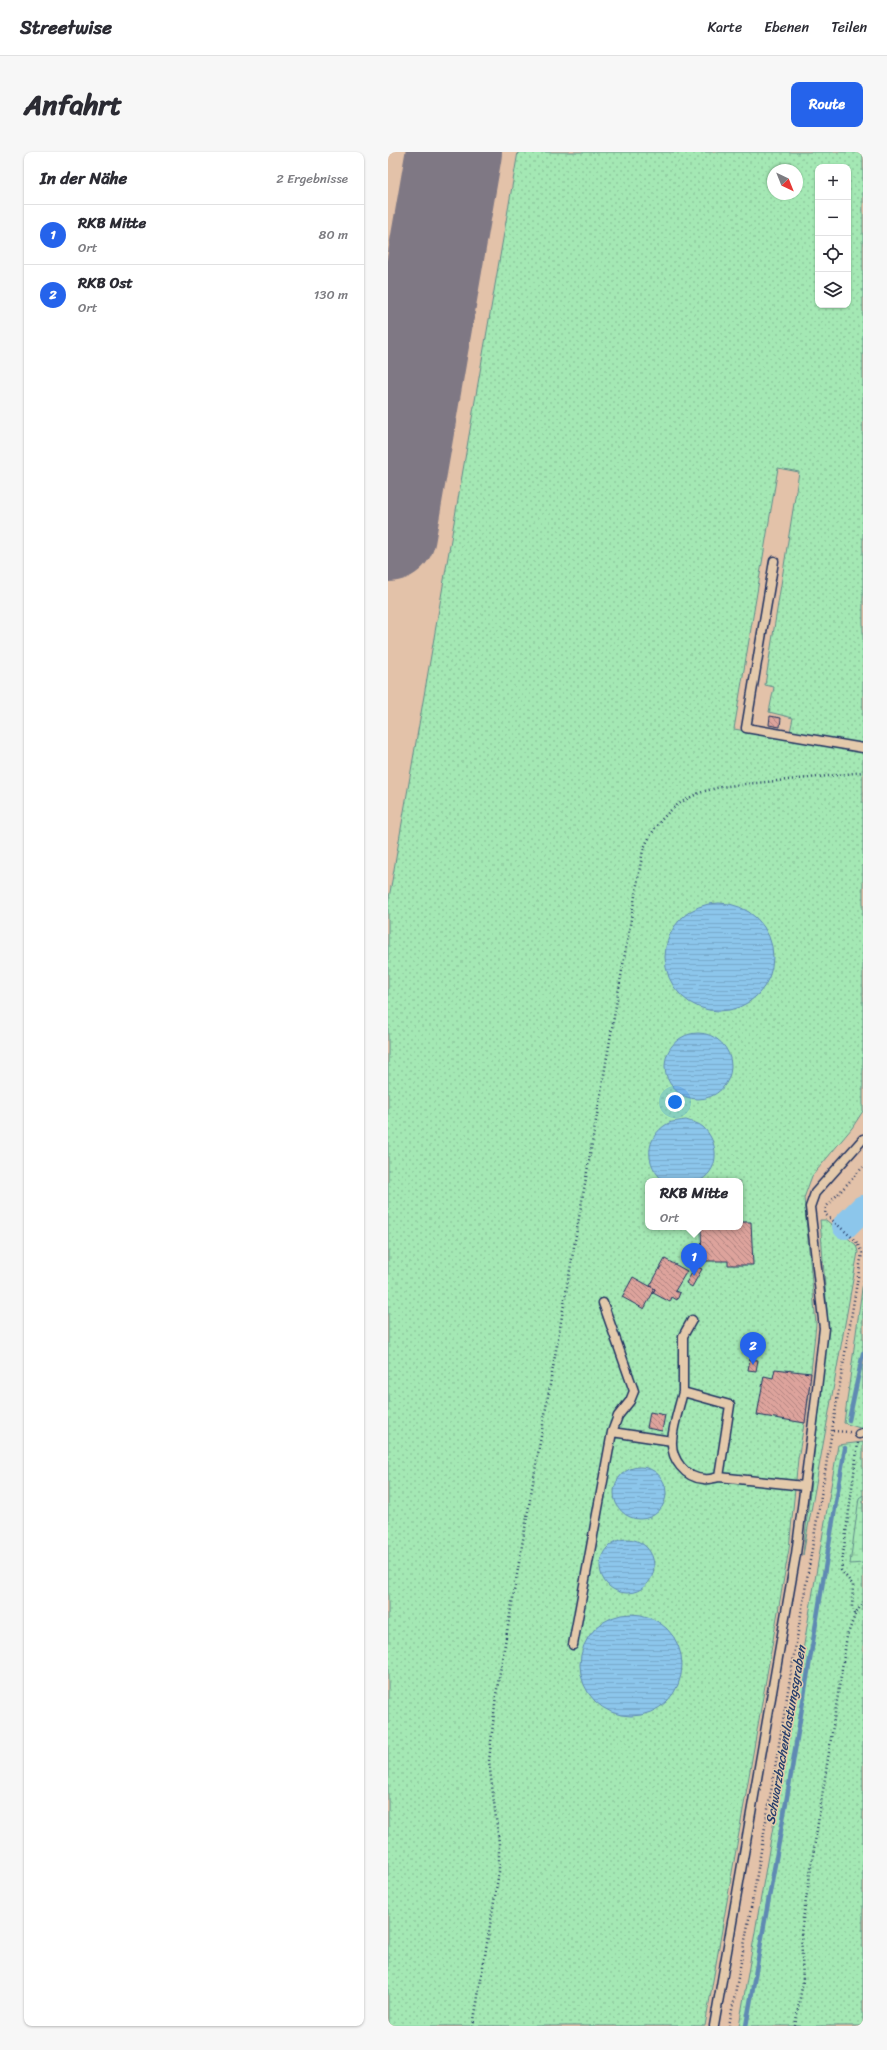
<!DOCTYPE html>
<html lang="de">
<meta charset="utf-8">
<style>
:root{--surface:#fff;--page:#f7f7f7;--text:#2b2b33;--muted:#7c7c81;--line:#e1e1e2;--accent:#2563eb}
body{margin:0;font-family:Sriracha,sans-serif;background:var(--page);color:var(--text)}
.controls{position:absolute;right:12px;top:12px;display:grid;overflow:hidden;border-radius:8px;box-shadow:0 1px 3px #0004}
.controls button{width:36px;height:36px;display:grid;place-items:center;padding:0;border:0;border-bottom:1px solid var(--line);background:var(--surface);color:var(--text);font:20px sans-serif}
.compass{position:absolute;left:379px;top:12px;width:36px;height:36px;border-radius:50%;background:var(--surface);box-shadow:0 1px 3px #0004;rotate:137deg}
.you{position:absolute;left:287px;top:950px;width:14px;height:14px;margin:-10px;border:3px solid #fff;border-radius:50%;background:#1a73e8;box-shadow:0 0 0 6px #1a73e833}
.badge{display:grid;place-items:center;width:26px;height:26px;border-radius:50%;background:var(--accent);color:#fff;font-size:13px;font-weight:700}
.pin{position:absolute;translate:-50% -33px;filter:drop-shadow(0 1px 2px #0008)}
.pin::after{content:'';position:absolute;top:21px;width:14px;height:12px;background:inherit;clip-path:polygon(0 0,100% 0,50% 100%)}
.popup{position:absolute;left:257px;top:1026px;width:98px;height:52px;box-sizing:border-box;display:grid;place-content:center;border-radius:8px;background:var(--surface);filter:drop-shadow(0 1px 3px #0005);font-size:13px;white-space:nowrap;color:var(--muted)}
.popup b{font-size:15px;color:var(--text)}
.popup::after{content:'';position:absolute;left:50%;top:100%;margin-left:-8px;border:8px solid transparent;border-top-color:var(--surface)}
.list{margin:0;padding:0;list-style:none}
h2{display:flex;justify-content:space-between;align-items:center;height:52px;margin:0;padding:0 16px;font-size:17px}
h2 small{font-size:13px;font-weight:400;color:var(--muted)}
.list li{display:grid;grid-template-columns:26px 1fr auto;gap:12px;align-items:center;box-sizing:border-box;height:60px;padding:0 16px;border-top:1px solid var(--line)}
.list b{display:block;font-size:15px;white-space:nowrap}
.list p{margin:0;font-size:13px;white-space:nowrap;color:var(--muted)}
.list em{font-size:13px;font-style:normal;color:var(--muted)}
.icon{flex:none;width:22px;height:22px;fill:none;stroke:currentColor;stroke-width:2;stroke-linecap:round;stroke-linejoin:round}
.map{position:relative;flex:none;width:475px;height:1874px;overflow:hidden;border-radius:8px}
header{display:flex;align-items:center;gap:24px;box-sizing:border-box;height:56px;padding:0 20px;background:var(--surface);border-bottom:1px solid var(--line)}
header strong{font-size:19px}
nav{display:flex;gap:22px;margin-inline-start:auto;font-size:14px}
.intro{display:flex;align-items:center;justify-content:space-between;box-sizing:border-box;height:96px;padding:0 24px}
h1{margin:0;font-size:28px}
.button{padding:10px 18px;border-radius:8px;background:var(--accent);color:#fff;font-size:14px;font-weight:700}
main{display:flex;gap:24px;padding:0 24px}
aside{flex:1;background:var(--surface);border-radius:8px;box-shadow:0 1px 3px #0004}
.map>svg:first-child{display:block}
</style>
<header>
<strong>Streetwise</strong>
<nav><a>Karte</a><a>Ebenen</a><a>Teilen</a></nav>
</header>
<div class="intro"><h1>Anfahrt</h1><a class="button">Route</a></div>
<main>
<aside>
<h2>In der Nähe<small>2 Ergebnisse</small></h2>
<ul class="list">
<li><span class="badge">1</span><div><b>RKB Mitte</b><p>Ort</p></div><em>80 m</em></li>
<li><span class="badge">2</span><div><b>RKB Ost</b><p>Ort</p></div><em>130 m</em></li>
</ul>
</aside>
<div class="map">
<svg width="475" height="1874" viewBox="0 0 475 1874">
<defs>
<pattern id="grass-dots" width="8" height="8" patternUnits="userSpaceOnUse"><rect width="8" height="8" fill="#a4e8b4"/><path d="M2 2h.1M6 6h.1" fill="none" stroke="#8dc79d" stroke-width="1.8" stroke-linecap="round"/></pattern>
<pattern id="wetland-marsh" width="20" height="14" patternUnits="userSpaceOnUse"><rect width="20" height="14" fill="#a4e8b4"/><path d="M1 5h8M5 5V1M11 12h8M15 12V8" fill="none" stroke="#8dc79d"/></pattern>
<pattern id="water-rules" width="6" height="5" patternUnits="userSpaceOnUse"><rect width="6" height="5" fill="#8cc6eb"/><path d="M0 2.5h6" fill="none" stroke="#78aacc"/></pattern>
<pattern id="building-back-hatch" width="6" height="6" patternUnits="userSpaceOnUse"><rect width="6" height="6" fill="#dda39c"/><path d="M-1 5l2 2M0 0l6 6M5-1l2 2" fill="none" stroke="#b28582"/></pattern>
</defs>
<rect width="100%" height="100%" fill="#e3c2a9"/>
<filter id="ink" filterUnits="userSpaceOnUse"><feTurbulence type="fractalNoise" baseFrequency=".025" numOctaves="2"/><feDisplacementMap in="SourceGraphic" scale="8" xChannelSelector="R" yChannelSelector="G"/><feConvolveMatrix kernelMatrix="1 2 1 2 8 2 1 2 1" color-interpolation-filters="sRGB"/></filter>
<g filter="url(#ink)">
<!-- grass -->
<path fill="url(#grass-dots)" stroke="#608c89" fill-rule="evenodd" d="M130,0H475V593L402,580L405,566L381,560L386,535L377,533L411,320L390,316L346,577L475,600V959L464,976L424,1024L416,1046L428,1172L420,1249L410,1307L401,1397L317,1874H0V752ZM430,15H460V153H430ZM385,18H409V42H385ZM260,1029H352V1075H260Z
M432,1068H438L468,1093L470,1100L415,1403L440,1173Z
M475,1129V1277L456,1271Z
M475,1290V1874H351L450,1293Z"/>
<!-- wetland -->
<path fill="url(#wetland-marsh)" stroke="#608c89" d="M475,1343V1411L462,1412L471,1346Z"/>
<!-- water -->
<path fill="url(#water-rules)" stroke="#5f8ab3" d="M277 805a54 54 0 1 1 108 0a54 54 0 1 1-108 0Z
M277 914a33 33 0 1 1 66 0a33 33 0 1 1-66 0Z
M298,968C303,970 311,971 315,975C330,989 333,1016 313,1028C307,1031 284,1029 276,1029C256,1013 257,985 279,972C284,969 292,969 298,968Z
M226 1341a26 26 0 1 1 52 0a26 26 0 1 1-52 0Z
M212 1414a27 27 0 1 1 54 0a27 27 0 1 1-54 0Z
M192 1513a51 51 0 1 1 102 0a51 51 0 1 1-102 0Z"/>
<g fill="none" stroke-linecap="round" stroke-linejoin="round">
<!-- stream -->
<path stroke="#5f8ab3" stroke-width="4.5" d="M461,1268L475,1201
M358,1874L402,1628L457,1296"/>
<!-- river -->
<path stroke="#8cc6eb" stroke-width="26" d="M457,1074L475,1056"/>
<!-- runway -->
<path stroke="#7f7884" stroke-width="96" d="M0,382L66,0"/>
</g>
<!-- building -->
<path fill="url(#building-back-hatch)" stroke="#1b2f5e" d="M382,564L393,566L392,575L381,573Z
M352,1070H363L365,1113H340V1109H314L313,1075H352Z
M277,1107L299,1119L287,1139L292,1141L289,1148L284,1145L282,1150L265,1141L267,1137L262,1134Z
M308,1114L314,1117L304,1135L298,1131Z
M245,1125L267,1137L256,1157L234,1145Z
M362,1207L370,1208L368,1219L360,1218Z
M387,1217L423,1221L417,1271L369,1263L376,1224L385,1226Z
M262,1260L277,1263L274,1279L259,1276Z"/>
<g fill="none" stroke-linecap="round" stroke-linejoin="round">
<defs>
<path id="lane" d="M386,409L358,576L475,596
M215,1151L246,1239L242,1249L230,1264L224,1280
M295,1240V1184L304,1168
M471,1282L475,1281
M331,1325C326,1326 321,1328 316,1327C297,1326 283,1307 284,1289C285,1273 291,1256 295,1240L342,1253L331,1325L416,1334
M185,1493L224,1280L284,1289
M326,1874L408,1402L427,1254L436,1176L422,1055L427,1041L475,987"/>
</defs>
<!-- lane casing -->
<use href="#lane" stroke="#1b2f5e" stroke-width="11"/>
<!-- path -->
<path stroke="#1b2f5e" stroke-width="2.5" stroke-dasharray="1 3" stroke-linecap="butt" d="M445,1279L462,1280
M467,1462L464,1455L465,1433L453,1418L470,1291
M85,1874L111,1720V1691L101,1609L108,1543L255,698C265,676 279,657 301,646C324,633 352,633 378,630C410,627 443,624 475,620
M341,1874L366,1740L474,1101L468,1089L437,1062L438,1055L475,1015
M407,1874L415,1829L413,1780L459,1484L467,1463L475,1450"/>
<!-- lane -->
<use href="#lane" stroke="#e4caac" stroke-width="8"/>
</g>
</g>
<g text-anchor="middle" stroke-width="3" stroke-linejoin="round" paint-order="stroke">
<!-- water labels -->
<g font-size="13" font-style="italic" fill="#263e6c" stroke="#e4caac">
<text transform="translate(397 1583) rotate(-80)" y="5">Schwarzbachentlastungsgraben</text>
</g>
</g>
</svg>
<div class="controls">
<button>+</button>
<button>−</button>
<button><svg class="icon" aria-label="locate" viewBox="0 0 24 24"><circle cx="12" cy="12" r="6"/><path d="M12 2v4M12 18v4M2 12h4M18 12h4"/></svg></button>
<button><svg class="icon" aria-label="layers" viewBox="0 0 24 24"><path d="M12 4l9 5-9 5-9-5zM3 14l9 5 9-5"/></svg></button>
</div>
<svg class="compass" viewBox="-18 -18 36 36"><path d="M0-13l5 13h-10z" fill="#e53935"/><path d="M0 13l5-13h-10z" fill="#7c7c81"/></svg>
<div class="you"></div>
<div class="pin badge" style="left:306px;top:1124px">1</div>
<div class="popup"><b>RKB Mitte</b>Ort</div>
<div class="pin badge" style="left:365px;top:1213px">2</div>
</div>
</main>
